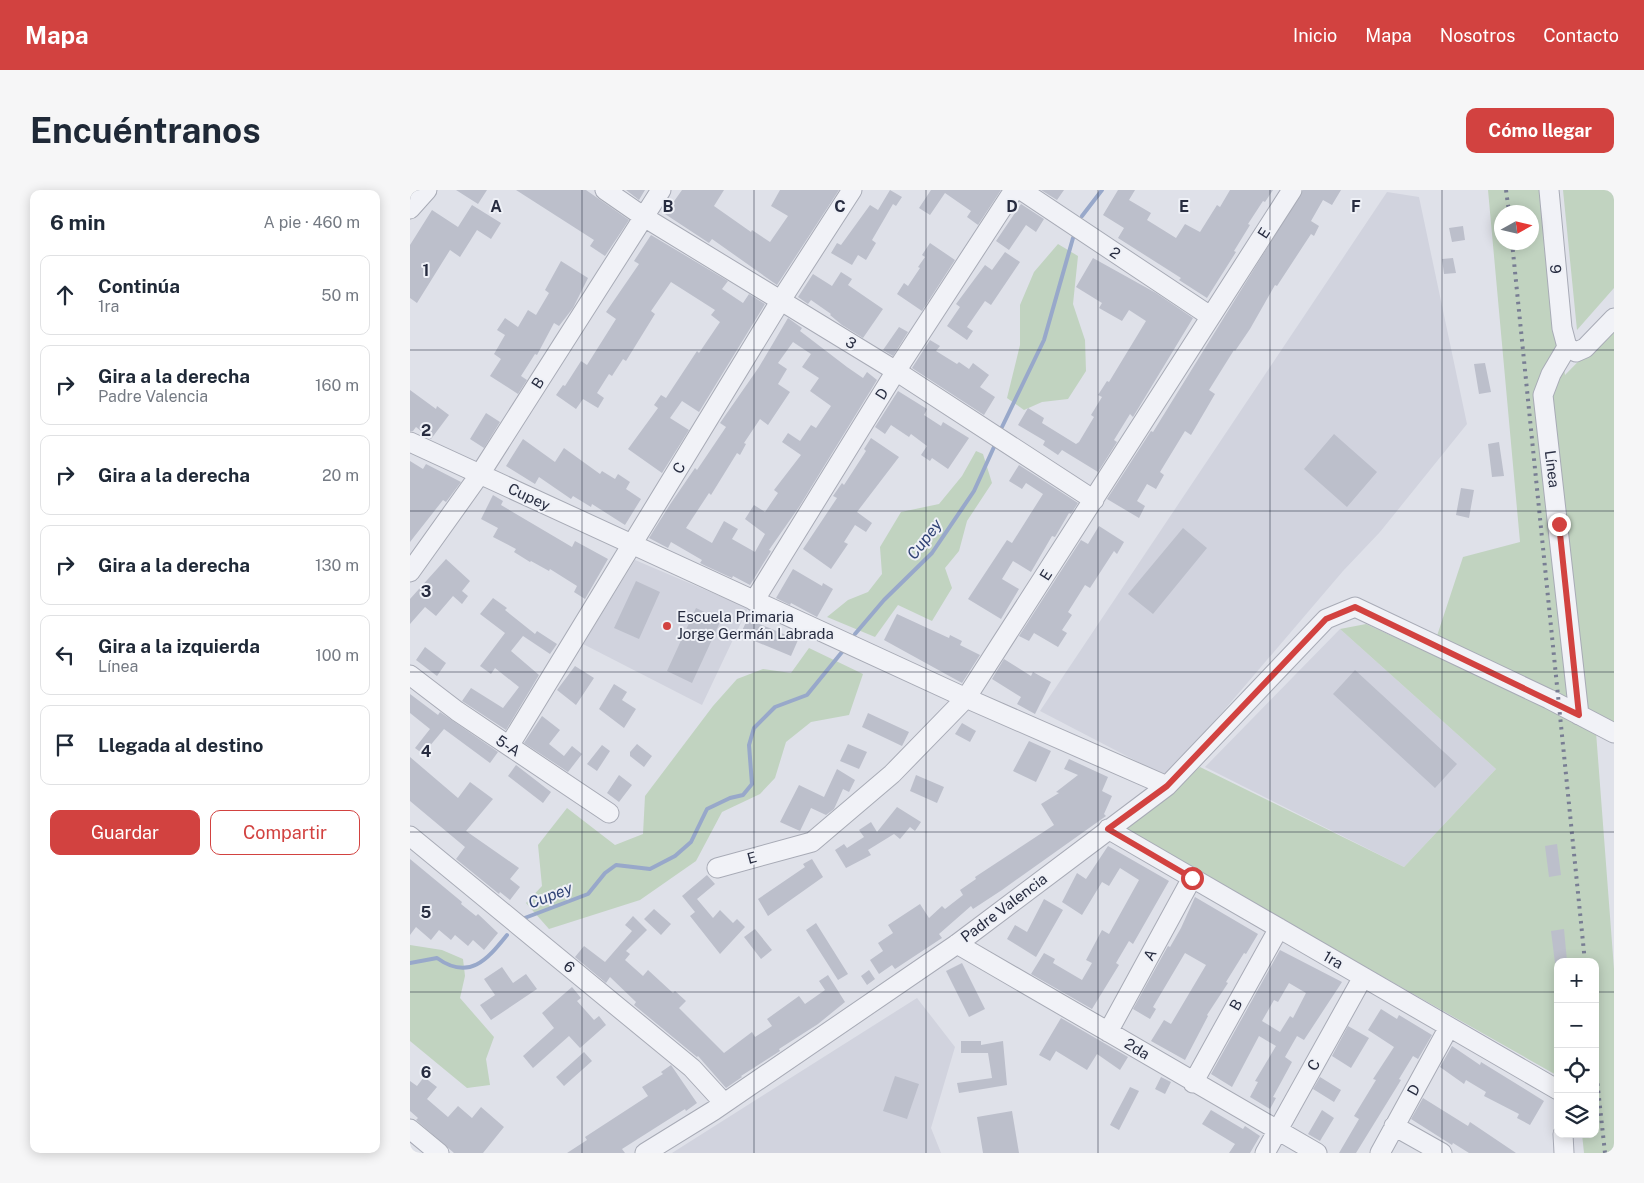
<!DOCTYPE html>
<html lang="es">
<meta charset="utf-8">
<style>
:root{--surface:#fff;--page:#f6f6f7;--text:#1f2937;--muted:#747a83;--line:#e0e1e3;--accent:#d24240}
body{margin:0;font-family:"Public Sans",sans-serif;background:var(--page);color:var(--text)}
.controls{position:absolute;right:15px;bottom:15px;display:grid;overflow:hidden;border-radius:10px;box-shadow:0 2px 12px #0003}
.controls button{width:45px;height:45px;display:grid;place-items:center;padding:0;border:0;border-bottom:1px solid var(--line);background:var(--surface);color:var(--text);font:25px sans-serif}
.compass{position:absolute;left:1084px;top:15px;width:45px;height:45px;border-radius:50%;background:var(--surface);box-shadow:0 2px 12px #0003;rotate:82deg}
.stop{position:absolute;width:15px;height:15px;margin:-11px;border:4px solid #d24240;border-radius:50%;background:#fff}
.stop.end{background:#d24240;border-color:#fff;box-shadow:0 1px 5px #0008}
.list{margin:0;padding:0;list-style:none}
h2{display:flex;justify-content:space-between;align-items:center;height:65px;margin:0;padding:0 20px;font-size:21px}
h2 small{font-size:16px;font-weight:400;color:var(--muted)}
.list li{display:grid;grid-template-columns:32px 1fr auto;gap:15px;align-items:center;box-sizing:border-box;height:80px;margin:0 10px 10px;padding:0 10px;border:1px solid var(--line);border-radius:10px}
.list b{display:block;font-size:19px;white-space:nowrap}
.list p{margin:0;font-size:16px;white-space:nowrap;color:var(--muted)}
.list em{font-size:16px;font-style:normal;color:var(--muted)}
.actions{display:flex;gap:10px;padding:15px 20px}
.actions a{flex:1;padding:11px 0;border:1px solid var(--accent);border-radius:10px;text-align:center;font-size:18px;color:var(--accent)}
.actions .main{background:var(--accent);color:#fff}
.icon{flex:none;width:28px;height:28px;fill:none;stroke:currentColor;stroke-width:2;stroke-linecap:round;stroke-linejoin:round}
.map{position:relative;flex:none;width:1204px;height:963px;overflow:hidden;border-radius:10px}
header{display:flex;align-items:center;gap:30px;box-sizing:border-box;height:70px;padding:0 25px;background:var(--accent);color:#fff}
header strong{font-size:24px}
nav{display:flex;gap:28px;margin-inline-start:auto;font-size:18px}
.intro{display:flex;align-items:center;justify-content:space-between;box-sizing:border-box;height:120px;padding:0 30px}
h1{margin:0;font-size:35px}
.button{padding:12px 22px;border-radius:10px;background:var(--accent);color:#fff;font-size:18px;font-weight:700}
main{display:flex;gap:30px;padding:0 30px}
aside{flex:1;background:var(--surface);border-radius:10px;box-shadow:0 2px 12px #0003}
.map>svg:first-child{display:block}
</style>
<header>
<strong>Mapa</strong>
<nav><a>Inicio</a><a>Mapa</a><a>Nosotros</a><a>Contacto</a></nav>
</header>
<div class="intro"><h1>Encuéntranos</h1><a class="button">Cómo llegar</a></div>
<main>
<aside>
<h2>6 min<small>A pie · 460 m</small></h2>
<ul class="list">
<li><svg class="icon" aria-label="ahead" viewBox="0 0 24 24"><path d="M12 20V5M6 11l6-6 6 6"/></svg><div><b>Continúa</b><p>1ra</p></div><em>50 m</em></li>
<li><svg class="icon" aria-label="right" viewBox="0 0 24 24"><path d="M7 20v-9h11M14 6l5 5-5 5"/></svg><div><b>Gira a la derecha</b><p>Padre Valencia</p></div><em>160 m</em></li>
<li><svg class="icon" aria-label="right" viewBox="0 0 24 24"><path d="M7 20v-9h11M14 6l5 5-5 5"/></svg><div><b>Gira a la derecha</b></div><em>20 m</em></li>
<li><svg class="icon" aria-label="right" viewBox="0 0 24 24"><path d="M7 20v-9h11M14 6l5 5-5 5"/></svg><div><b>Gira a la derecha</b></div><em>130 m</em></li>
<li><svg class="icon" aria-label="left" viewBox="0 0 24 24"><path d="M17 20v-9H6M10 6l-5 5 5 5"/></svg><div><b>Gira a la izquierda</b><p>Línea</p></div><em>100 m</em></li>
<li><svg class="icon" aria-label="arrive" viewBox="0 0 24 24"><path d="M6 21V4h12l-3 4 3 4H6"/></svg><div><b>Llegada al destino</b></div></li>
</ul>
<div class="actions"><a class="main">Guardar</a><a>Compartir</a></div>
</aside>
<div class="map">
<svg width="1204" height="963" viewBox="0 0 1204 963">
<rect width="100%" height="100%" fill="#dfe1e9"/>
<!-- built -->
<path fill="#d1d3de" d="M977,2L1009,7L1057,234L970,342L933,381L757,587L630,521Z
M225,370L338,418L292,515L173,454Z
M930,439L1086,579L994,677L795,577Z
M507,808L545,857L521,938L531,963H262Z"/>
<!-- green -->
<path fill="#c1d3c0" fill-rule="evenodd" d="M1078,0H1129L1155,185L1204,135V550L1186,542L1204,779V963H1174L1172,944H1185V772H1148V886L714,640L790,577L994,677L1086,579L930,439L956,434L1021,464L1053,367L1110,352ZM1092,22H1122V52H1092Z
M1153,0H1204V98L1167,140Z
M648,54L668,66L663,114L675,150L676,181L658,209L632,212L614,220L597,208L610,155V115L624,82Z
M566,261L573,264L582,293L557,331L549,361L535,378L542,398L522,431L488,415L465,447L417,427L438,410L458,402L472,384L470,357L491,322L529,314L552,286Z
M399,458L453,484L439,525L401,532L376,552L365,588L350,604L312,622L286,671L230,710L139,739L116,713L132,696L128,655L157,618L205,655L233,644L235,606L303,516L327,489L353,479L381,483Z
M0,755L32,760L53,769L55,786L50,808L84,847L76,869L80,895L57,898L0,851Z"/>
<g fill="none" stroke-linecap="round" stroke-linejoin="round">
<!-- stream -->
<path stroke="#98a8ca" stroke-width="4" d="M672,26L692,0
M592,237L634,150L663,48
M445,444L474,410L522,363L564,301L584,257
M112,729L178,704L195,683L206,675L240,679L265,666L281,652L297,619L320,608L333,605L342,594L339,555L344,538L365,517L397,505L432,462
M0,773L27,768C59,791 77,770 97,745"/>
</g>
<!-- building -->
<path fill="#bcbfcb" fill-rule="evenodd" d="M46,0H77L68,14Z
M106,0H176L219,30L195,66L180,56L184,50Z
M216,0H235L229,10Z
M272,0H314L304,16L341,42L342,40L360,52L378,26L361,16L370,0H429L367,95L302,49L299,53L255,24Z
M480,0L492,7L486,16L483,14L462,50L466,53L456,70L448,65L442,75L421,63L427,53L431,55L460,15L468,20Z
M521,0H591L568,35L557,27L561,21L535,3L520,25L509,18Z
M631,0H654L647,10Z
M708,0H725L719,10L741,23L737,30L766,48L775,34L790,42L807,15L810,17L820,0H863L855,12L853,11L838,34L840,35L824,61L826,62L797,108L769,90L771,88L708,48L714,38L693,25Z
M893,0H931L922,15L913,10L901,31L909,36L904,46L901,44L867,96L865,95L840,139L825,161L824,160L799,200L805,204L781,245L775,241L750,282L754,285L746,299L737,294L727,311L735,316L729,328L697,309L741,241L743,242Z
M611,14L634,29L626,42L616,35L599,60L586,51Z
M62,15L91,33L81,49L67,40L50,67L40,60L7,113L0,108V55L22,20L48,37Z
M1053,36L1055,50L1042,52L1039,38Z
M241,45L318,91L312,99L333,113L339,104L355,114L289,222L272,211L260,228L279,240L252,283L218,259L248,218L244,215L251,205L256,208L287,161L289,163L310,132L301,125L305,120L261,92L241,121L245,124L216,171L213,169L202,186L199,184L187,203L194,208L188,218L173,209L166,219L146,205L153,195L155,196L171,171L177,175L206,129L196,122L229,74L224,71Z
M520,53L545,70L512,121L487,104L494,93L498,96L510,78L508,77L515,67L512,65Z
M595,62L610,72L581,115L575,111L557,137L563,141L557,150L537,136L550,117L546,114L575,75L582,80Z
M683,68L746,103L783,128L723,227L720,224L704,250L707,252L688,282L652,260L648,265L633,255L635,251L608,235L618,218L634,228L632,233L666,254L669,252L684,227L681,225L692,207L688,205L697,191L699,192L736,131L719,120L712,131L689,118L692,113L666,97Z
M1043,68L1046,83L1034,84L1032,69Z
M151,71L178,88L163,118L149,136L144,133L127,165L125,164L111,186L117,190L108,204L80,186L91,169L84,164L95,145L87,140L95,128L108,137L118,120L126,125L139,103L135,100Z
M431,82L442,89L438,95L473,119L453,148L432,135L420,125L421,124L401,110L398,114L388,107L403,84L422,96Z
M378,128L392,138L390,141L437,177L453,188L457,182L467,190L389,317L359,360L361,361L340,395L323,386L322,388L296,376L290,373L292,370L261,352L258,358L239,348L261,313L285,278L287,280L316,237L310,233L349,177ZM383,152L401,164L392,177L409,188L400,201L421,216L406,238L401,235L390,251L378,243L372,252L391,265L364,300L368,303L355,322L344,315L335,329L355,344L345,362L322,349L328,339L314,331L302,353L276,338L299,303L301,305L327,263L330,265L336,254L334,253L350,229L358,235L380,202L368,194L377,179L368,173Z
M489,137L498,142L483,166L473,160Z
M520,150L530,156L526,161L547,174L549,172L559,179L563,173L579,185L570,197L585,207L574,225L502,178Z
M1075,173L1081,202L1069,204L1064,174Z
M0,200L26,219L27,216L39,225L21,249L6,237L3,241H0Z
M488,201L517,219L514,225L531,236L533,232L559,248L538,279L522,268L520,271L511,265L517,256L501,244L499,247L481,235L475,244L465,237Z
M76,223L90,232L74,258L60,249Z
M924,244L967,282L937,317L894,279Z
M461,248L489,267L447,322L462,333L456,342L445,335L434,352L438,354L421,379L393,359L427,308L423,306L432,293L434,295L456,261L454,259Z
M113,249L145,272L154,258L190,284L192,281L205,289L208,284L220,292L216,299L231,309L215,335L182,314L181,317L163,306L161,309L129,287L125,294L96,276Z
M1089,252L1094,286L1082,287L1078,254Z
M0,271L13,279L16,274L51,292L36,312L33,310L0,352Z
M609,275L668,313L661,324L659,323L645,347L642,346L621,382L603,371L592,389L609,399L591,429L558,409L597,350L602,353L633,304L616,293L612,299L599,291Z
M1051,298L1064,300L1059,328L1046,325Z
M83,305L93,311L91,315L162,357L165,351L198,369L175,409L164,402L167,396L140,379L139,381L121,371L120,372L104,362L106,359L83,347L88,338L71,329Z
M689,336L714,352L707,364L704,361L680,398L675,395L658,422L662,425L652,440L657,443L648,457L624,443L619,451L609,446L671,350L678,354Z
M773,338L797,358L743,424L718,404Z
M36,369L60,391L52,401L58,406L52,414L43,406L26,426L15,417L0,434V409Z
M383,379L412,396L413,393L423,399L407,427L381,413L380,415L366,408Z
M226,391L250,402L229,449L204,438Z
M83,408L97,418L95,420L125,444L127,441L147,454L140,464L113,446L101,461L129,485L96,540L52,511L61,498L93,518L109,497L85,478L81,484L70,476L95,443L70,424Z
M286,418L311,430L282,493L257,481Z
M487,424L539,448L540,445L552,451L550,455L570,465L552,493L474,450Z
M339,426L349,431L347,433L388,450L381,466L330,445Z
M15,457L36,473L27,486L6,470Z
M594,469L621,486L623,482L641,492L625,524L607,514L611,507L582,489Z
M165,476L184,488L166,515L147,500Z
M945,480L1047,574L1025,598L923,504Z
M204,494L217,502L212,510L226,519L214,538L189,519Z
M0,504L28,525L30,522L88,562L80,573L34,539L13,564L5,558L20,539L0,523Z
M458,523L499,542L492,556L452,537Z
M132,526L150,540L139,554L154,566L162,556L172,564L158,582L114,553Z
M552,533L566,541L560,552L545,544Z
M619,551L641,561L626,592L603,581Z
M227,554L242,566L234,577L220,566V562Z
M438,554L457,562L449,579L430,571Z
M192,555L200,561L187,581L177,574Z
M0,567L48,608L60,592L83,609L56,641L109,678L100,689L110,697L100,710L90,702L89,704L46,669L55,657L0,611Z
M659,569L698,587L692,601L702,606L694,624L696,626L592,700L563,719L561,716L529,744L532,748L485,779L482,775L469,784L460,770L473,761L468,753L483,743L478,735L510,714L519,728L532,716L535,719L553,705L550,700L566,689L565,687L644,635L631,614L649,603L646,602L668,585L654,579Z
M106,575L141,602L133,613L98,586Z
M427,579L445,590L439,602L433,599L424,619L416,625L401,618L390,641L370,632L389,595L414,607Z
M209,585L222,595L209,612L197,603Z
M506,585L534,597L527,613L500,601Z
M487,617L511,632L505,641L500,637L490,649L484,644L458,660L461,665L436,678L425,660L434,654L437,658L454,647L449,640L461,632L467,642Z
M1147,654L1151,685L1139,687L1135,656Z
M698,656L759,691L723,754L719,751L706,773L709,775L682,819L621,784L634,763L645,769L643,773L672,790L682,773L676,770L692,740L699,744L729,690L710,678L699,696L692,692L672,725L652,712L667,683L676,689Z
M0,669L52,712L51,714L66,726L68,724L88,743L74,760L63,750L58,756L45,745L41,750L29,740L21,750L6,737L0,745Z
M402,669L413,687L358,726L348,709L395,677L393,674Z
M297,685L305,694L287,709L303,728L310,720L323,733L327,729L335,737L310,764L280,726L285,722L272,706Z
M785,707L848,744L836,764L834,763L816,792L818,793L797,825L798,826L775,870L741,851L754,830L761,834L796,775L775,763L743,817L746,819L740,829L723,819L758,756L760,757L771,738Z
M634,709L653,720L626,767L597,749L605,735L617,742Z
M244,719L261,734L251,745L234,729Z
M223,726L237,740L216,761L220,764L215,770L233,786L238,780L263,803L265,801L276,811L269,818L314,863L342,842L345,847L362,836L357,829L389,806L395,814L415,800L409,791L418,785L435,812L408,834L369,859L370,861L331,886L332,887L316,898L288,866L287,867L224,815L226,812L200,787L196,793L165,767L174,756L195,772L222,741L215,735Z
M406,733L438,784L428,790L396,740Z
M345,739L362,760L351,769L334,747Z
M1154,739L1157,771L1145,773L1141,741Z
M870,760L932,792L894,850L887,846L875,867L882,872L863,907L866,908L860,919L840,907L848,892L845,891L866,856L849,846L822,897L801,884ZM879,793L896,803L883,828L880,826L870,842L852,831L864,810L868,812Z
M552,773L575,819L559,827L536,781Z
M92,777L103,793L116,784L127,799L81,830L70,815L85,805L74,789Z
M459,780L465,789L457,795L451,786Z
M162,797L171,808L167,811L184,830L189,826L196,835L170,858L159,846L123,878L113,866L144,838L132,823Z
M971,819L987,829L989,825L1022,845L1008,869L1003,866L989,889L991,890L946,963H929L949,929L944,926L966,890L963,889L984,857L958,840Z
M651,828L718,867L710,880L687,864L677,880L646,861L640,871L629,865Z
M938,836L959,848L941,878L922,866Z
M551,851H571V855L593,851L597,895L549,903L547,893L582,888L578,863H551Z
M1042,856L1070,875L1071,872L1134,911L1120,935L1107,928L1109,924L1074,906L1076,902L1056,890L1054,894L1030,877Z
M174,862L182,871L154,896L146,887Z
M261,875L287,913L276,921L275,919L212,959L215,963H157L177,950L175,947L238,906L232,897L253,884L251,882Z
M485,886L509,894L497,929L473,921Z
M14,887L27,897L17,909L38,927L48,916L62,928L71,917L94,937L73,963H44L6,930L8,928L0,921V891L7,896Z
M751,887L761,892L755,904L745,899Z
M910,887L931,900L924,912L903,899Z
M720,897L729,901L709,940L700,935Z
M1013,908L1058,936L1060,932L1106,963H1059L1043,953L1042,955L1001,929Z
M801,920L833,939L835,936L850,946L840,963H819L825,954L792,934Z
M912,920L924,928L910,951L898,944Z
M602,921L609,963H573L567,927Z"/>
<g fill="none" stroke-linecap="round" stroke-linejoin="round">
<defs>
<path id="minor" d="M195,0L234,27L486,181L684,310
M611,0L800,126
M1139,0L1152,138L1157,157
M0,19L17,0
M1157,157L1141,184L1133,205L1169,525
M1157,157L1166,162L1175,158L1204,128
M0,252L556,508L757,596
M0,382L70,284L251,0
M344,411L486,181L604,0
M0,485L47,521L199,623
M99,556L371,110L442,0
M698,639L1148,900
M0,646L282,878L314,913
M307,678L402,652L482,584L556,508L882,0
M547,754L907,963
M698,842L782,688
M783,893L869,738
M984,936L1032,963
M0,939L29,963
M1153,944L1154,963
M235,963L303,921L547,754L757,596L916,429L945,417L1139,509L1204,543
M855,963L953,787
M970,963L1039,837"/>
</defs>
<!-- minor casing -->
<use href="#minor" stroke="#a8abb6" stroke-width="21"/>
<!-- minor -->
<use href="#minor" stroke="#f1f2f7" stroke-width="19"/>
<!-- rail -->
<path stroke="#787d93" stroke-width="4" stroke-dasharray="2.5 5" stroke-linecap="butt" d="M1096,0L1099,22
M1102,52L1175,772
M1185,871L1195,963"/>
</g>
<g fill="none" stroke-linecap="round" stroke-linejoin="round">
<!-- route -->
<path stroke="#d24240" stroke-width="6" d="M782,688L698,639L757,596L916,429L945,417L1169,525L1149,334"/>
</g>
<!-- grid -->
<path fill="none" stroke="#272c40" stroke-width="1" stroke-opacity="0.55" d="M172,0V963M344,0V963M516,0V963M688,0V963M860,0V963M1032,0V963M0,160H1204M0,321H1204M0,482H1204M0,642H1204M0,802H1148M1185,802H1204"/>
<!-- markers -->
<circle fill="#d24240" stroke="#eef0f6" stroke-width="2" cx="257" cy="436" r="5"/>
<g text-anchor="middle" stroke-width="4" stroke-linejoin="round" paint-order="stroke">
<!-- street labels -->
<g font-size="15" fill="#272c40" stroke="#eef0f6">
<text transform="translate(854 43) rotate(-57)" y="5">E</text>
<text transform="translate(705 63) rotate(34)" y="5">2</text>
<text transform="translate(1146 79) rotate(-95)" y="5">6</text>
<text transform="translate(441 153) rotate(32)" y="5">3</text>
<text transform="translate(128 193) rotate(-57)" y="5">B</text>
<text transform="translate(472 204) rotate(-58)" y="5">D</text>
<text transform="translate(269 278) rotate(-59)" y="5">C</text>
<text transform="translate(1142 279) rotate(83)" y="5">Línea</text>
<text transform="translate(119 307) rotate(25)" y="5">Cupey</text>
<text transform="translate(636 385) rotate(-57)" y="5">E</text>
<text transform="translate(98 556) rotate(34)" y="5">5-A</text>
<text transform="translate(342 668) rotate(-15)" y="5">E</text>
<text transform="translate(594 718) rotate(-37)" y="5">Padre Valencia</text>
<text transform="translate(740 765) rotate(-62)" y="5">A</text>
<text transform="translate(923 770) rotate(30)" y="5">1ra</text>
<text transform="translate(159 777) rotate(39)" y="5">6</text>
<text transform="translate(826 815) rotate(-61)" y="5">B</text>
<text transform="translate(727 859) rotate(31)" y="5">2da</text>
<text transform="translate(904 875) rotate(-61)" y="5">C</text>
<text transform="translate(1004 900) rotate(-61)" y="5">D</text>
</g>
<!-- poi labels -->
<g font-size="15" fill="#272c40" stroke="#eef0f6" text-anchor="start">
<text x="267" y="432">Escuela Primaria<tspan x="267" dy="17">Jorge Germán Labrada</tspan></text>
</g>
<!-- water labels -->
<g font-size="16" font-style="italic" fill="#304375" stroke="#eef0f6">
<text transform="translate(514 349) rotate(-52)" y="6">Cupey</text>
<text transform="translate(140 705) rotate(-21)" y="6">Cupey</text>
</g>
</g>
<g font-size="16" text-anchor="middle" font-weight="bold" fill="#272c40" stroke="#eef0f6" stroke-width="4" stroke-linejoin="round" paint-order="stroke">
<text x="86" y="22">A</text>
<text x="258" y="22">B</text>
<text x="430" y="22">C</text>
<text x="602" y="22">D</text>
<text x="774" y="22">E</text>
<text x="946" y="22">F</text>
<text x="16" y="86">1</text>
<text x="16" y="246">2</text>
<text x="16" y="407">3</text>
<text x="16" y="567">4</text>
<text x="16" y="728">5</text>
<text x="16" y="888">6</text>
</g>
</svg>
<div class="controls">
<button>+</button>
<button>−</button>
<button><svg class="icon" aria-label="locate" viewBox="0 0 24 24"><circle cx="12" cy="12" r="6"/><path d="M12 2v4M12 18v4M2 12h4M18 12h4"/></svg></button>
<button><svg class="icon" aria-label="layers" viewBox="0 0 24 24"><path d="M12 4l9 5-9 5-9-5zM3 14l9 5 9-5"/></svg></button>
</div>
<svg class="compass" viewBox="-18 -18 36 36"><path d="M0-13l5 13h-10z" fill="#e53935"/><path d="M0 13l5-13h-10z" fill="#747a83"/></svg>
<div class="stop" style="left:782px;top:688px"></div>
<div class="stop end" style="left:1149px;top:334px"></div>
</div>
</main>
